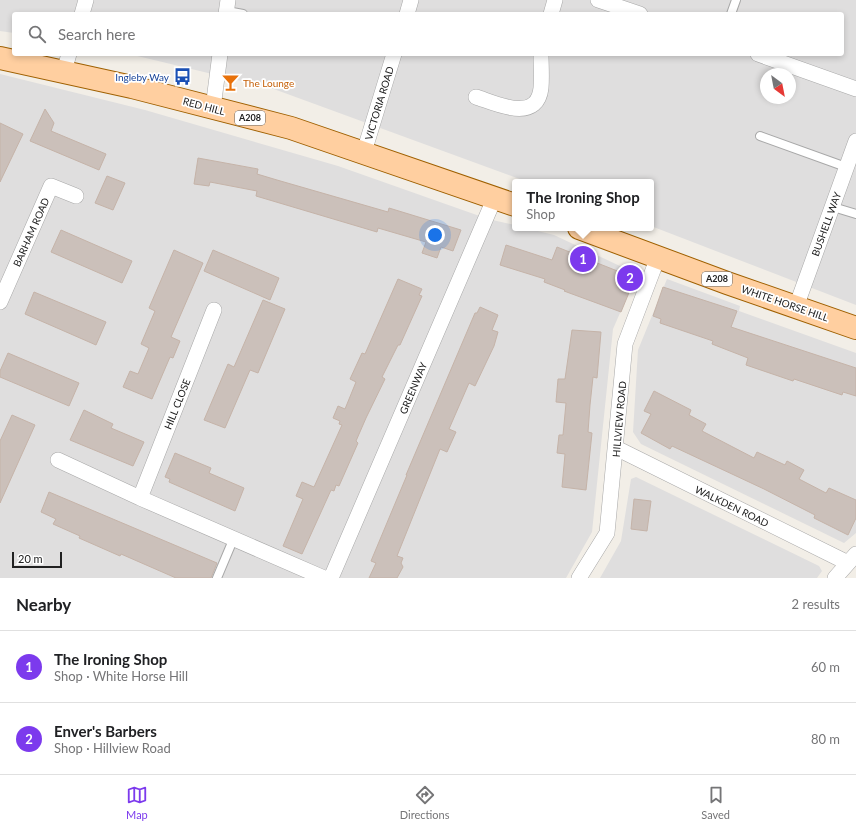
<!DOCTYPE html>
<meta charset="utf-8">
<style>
:root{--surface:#fff;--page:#f6f6f6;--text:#202124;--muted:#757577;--line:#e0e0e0;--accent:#7c3aed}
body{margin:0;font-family:Lato,sans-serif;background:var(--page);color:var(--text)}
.compass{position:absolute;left:760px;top:68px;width:36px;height:36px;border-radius:50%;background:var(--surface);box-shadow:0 2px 6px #0003;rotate:148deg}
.scale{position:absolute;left:12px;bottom:10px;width:50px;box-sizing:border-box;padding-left:4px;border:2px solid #212121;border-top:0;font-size:11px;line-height:14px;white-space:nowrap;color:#212121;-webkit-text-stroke:3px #fff;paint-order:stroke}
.you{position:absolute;left:435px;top:235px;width:14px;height:14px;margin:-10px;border:3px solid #fff;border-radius:50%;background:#1a73e8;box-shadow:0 0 0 6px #1a73e833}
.badge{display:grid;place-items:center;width:26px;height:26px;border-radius:50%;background:var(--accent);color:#fff;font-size:13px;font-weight:700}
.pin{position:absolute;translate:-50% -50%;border:2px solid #fff;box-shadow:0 1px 4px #0006}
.popup{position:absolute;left:512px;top:179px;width:142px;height:52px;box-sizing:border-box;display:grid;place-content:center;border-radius:4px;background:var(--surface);filter:drop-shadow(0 1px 3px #0005);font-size:13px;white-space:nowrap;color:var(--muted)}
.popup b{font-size:15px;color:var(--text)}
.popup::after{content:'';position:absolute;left:50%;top:100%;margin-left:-8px;border:8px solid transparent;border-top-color:var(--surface)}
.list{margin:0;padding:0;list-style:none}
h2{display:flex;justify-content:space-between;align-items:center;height:52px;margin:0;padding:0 16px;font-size:17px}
h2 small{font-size:13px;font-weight:400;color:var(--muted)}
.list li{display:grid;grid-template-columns:26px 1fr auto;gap:12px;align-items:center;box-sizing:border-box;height:72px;padding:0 16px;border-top:1px solid var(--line)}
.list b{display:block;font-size:15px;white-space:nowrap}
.list p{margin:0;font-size:13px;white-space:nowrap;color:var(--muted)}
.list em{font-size:13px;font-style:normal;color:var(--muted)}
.icon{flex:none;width:22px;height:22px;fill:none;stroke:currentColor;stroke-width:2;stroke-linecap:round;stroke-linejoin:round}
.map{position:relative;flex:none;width:856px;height:578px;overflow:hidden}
.search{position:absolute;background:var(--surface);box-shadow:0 2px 6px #0003;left:12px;right:12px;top:12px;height:44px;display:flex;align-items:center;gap:10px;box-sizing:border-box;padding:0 14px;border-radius:4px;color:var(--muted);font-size:15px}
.sheet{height:196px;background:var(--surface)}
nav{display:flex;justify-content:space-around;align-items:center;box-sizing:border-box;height:56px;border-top:1px solid var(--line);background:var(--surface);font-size:11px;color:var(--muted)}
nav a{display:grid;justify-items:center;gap:2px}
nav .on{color:var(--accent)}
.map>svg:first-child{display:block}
</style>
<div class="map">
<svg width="856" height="578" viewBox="0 0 856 578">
<rect width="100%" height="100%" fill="#f2eee7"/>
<!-- residential -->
<path fill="#dfdede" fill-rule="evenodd" d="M0,0H856V305L651,226V182H528L271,88L129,54H842V14H14V33L0,31ZM766,74H790V98H766Z
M0,74L145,110L338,166L488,219L515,225V228H526L554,235L637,274L613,329L592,532L566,578H0Z
M667,279L740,306L739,311L856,353V533L844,543L641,444L633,432L638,350Z
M636,477L819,566L822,571L817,578H600L621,541L631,479Z"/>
<!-- building -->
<path fill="#cbc0ba" stroke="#c5b3a8" d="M45,109L54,123L51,131L106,154L99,170L30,141Z
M0,123L23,134L0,182Z
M198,158L258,169L257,174L277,180L388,212L389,208L461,230L453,251L441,247L437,258L422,253L426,242L378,228L377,232L256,196L257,191L210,182L209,186L194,184Z
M107,176L125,183L113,210L95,203Z
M61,230L132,261L122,283L51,252Z
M506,245L552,260L557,247L635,278L621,312L564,291L565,290L544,282L545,279L500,265Z
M174,250L203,263L171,337L180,341L173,358L170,357L152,399L123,387L130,371L138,374L149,348L141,344L155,311L149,308Z
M213,250L279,278L270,300L204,271Z
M398,279L422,289L419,295L422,296L400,345H398L382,377L385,379L366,418L356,441L358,443L339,486L336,485L334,491L331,490L302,554L283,546L303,499L296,496L302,482L314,487L342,425L339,424L340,421L333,418L338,406L345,409L356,382L350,379L362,353L365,354Z
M663,287L737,311L731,327L856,368V396L843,392L842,395L794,379L793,381L746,365L748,358L712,344L713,341L660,323L661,319L653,316Z
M34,292L106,322L96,345L25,314Z
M263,300L285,309L258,373L250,370L225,428L204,420L228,364L234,367Z
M480,307L498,315L492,330L498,332L494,346L475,386L469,383L449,429L456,432L447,452L440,449L397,556L403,558L401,563L403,567L397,578H369L376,563L371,561L407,475H406L475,313H477Z
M572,330L601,332L597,378L593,377L590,405L588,432L592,433L586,490L562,487L565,454L557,453L559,435H563L566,403L556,402L558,379H565Z
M8,353L79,383L69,406L0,377V371Z
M654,391L691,410L689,415L706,424L702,431L754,458L757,452L785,465L787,461L804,470L799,479L826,493L829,488L856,500V518L848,535L814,518L815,515L764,489L672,446L670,449L641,433L651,414L644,411Z
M84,410L113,424L111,428L144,442L133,466L70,440Z
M12,415L35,425L0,503V441Z
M175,453L211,468L209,473L244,488L235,511L169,482L170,479L165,477Z
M49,492L217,563L211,578H176L121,554L120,556L79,538L80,536L53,524L56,519L41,512Z
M634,499L651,501L647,531L631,529Z"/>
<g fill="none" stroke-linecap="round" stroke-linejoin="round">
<defs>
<path id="service" d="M227,11L243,14
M731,14L736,0
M760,136L846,167
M833,207L856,214
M217,578L233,540"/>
<path id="minor" d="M598,0L640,14
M82,14L86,0
M226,14L228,0
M407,14L411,0
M551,14L555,0
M758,54L856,89
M64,71L69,54
M476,97C495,103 537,124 541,88C542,77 541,65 541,54
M213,108L220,54
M364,152L394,54
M0,302L51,186L76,196
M796,307L856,141
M214,310L140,498L324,578
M616,448L848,563
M58,460L140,498
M331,578L495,197
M579,578L607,533L625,344L658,257
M835,578L856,554"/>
<path id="primary" d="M0,58L132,87L291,128L515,205
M579,228L727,283L856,328"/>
</defs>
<!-- service casing -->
<use href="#service" stroke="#a8a8a8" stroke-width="10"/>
<!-- minor casing -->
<use href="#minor" stroke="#a8a8a8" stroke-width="16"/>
<!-- primary casing -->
<use href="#primary" stroke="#9f6000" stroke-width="24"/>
<!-- service -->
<use href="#service" stroke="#fff" stroke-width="8"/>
<!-- minor -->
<use href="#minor" stroke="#fff" stroke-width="15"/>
<!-- primary -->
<use href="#primary" stroke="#ffcfa0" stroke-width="22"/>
</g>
<!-- icons -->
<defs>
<symbol id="bus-bare" viewBox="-9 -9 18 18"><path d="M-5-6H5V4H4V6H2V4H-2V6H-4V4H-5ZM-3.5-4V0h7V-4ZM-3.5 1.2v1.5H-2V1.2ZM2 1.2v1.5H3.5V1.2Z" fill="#1a4fb4" stroke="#fff" stroke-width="2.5" paint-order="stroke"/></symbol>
<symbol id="bar-bare" viewBox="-9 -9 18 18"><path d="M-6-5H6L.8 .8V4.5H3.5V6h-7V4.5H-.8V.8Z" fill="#e8710a" stroke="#fff" stroke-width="2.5" paint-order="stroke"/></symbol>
</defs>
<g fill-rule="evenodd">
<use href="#bus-bare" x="170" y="64" width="25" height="25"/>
<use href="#bar-bare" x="218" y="70" width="25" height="25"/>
</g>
<g text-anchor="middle" stroke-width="3.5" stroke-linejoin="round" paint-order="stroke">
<!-- shield labels -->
<g fill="#fff" stroke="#646464" stroke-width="1">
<rect x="235" y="111" width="30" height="14" rx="3"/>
<rect x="702" y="272" width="30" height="14" rx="3"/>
</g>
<g font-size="9" font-weight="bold" fill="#212121">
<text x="250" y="121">A208</text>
<text x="717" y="282">A208</text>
</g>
<!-- transit labels -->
<g font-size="10" fill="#164399" stroke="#fff" text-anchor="end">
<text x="169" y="81">Ingleby Way</text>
</g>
<!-- food labels -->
<g font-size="10" fill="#c56008" stroke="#fff" text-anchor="start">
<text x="243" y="87">The Lounge</text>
</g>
<!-- street labels -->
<g font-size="10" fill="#212121" stroke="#fff">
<text transform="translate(379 103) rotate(-73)" y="4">VICTORIA ROAD</text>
<text transform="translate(204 106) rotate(15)" y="4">RED HILL</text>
<text transform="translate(826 224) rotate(-70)" y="4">BUSHELL WAY</text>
<text transform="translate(31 232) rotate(-66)" y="4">BARHAM ROAD</text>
<text transform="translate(785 303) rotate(19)" y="4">WHITE HORSE HILL</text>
<text transform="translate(413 388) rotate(-67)" y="4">GREENWAY</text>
<text transform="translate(177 404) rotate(-68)" y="4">HILL CLOSE</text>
<text transform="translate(619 419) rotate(-85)" y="4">HILLVIEW ROAD</text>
<text transform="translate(732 506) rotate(26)" y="4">WALKDEN ROAD</text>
</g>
</g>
</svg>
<svg class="compass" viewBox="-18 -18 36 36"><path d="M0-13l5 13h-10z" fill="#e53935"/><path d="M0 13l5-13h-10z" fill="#757577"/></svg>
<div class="scale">20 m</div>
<div class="you"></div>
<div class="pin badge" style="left:583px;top:259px">1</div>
<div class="popup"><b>The Ironing Shop</b>Shop</div>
<div class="pin badge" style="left:630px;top:278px">2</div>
<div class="search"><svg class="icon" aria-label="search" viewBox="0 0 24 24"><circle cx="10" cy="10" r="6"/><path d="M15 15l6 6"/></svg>Search here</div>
</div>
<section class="sheet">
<h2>Nearby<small>2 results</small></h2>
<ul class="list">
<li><span class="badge">1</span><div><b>The Ironing Shop</b><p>Shop · White Horse Hill</p></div><em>60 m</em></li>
<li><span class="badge">2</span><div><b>Enver's Barbers</b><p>Shop · Hillview Road</p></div><em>80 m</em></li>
</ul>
</section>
<nav>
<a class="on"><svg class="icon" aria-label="map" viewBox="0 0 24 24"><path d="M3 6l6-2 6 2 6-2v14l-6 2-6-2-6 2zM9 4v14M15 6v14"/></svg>Map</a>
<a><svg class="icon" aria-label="directions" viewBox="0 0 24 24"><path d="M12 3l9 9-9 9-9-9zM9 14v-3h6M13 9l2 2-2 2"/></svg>Directions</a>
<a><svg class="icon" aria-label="saved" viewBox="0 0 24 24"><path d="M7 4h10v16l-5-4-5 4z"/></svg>Saved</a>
</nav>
